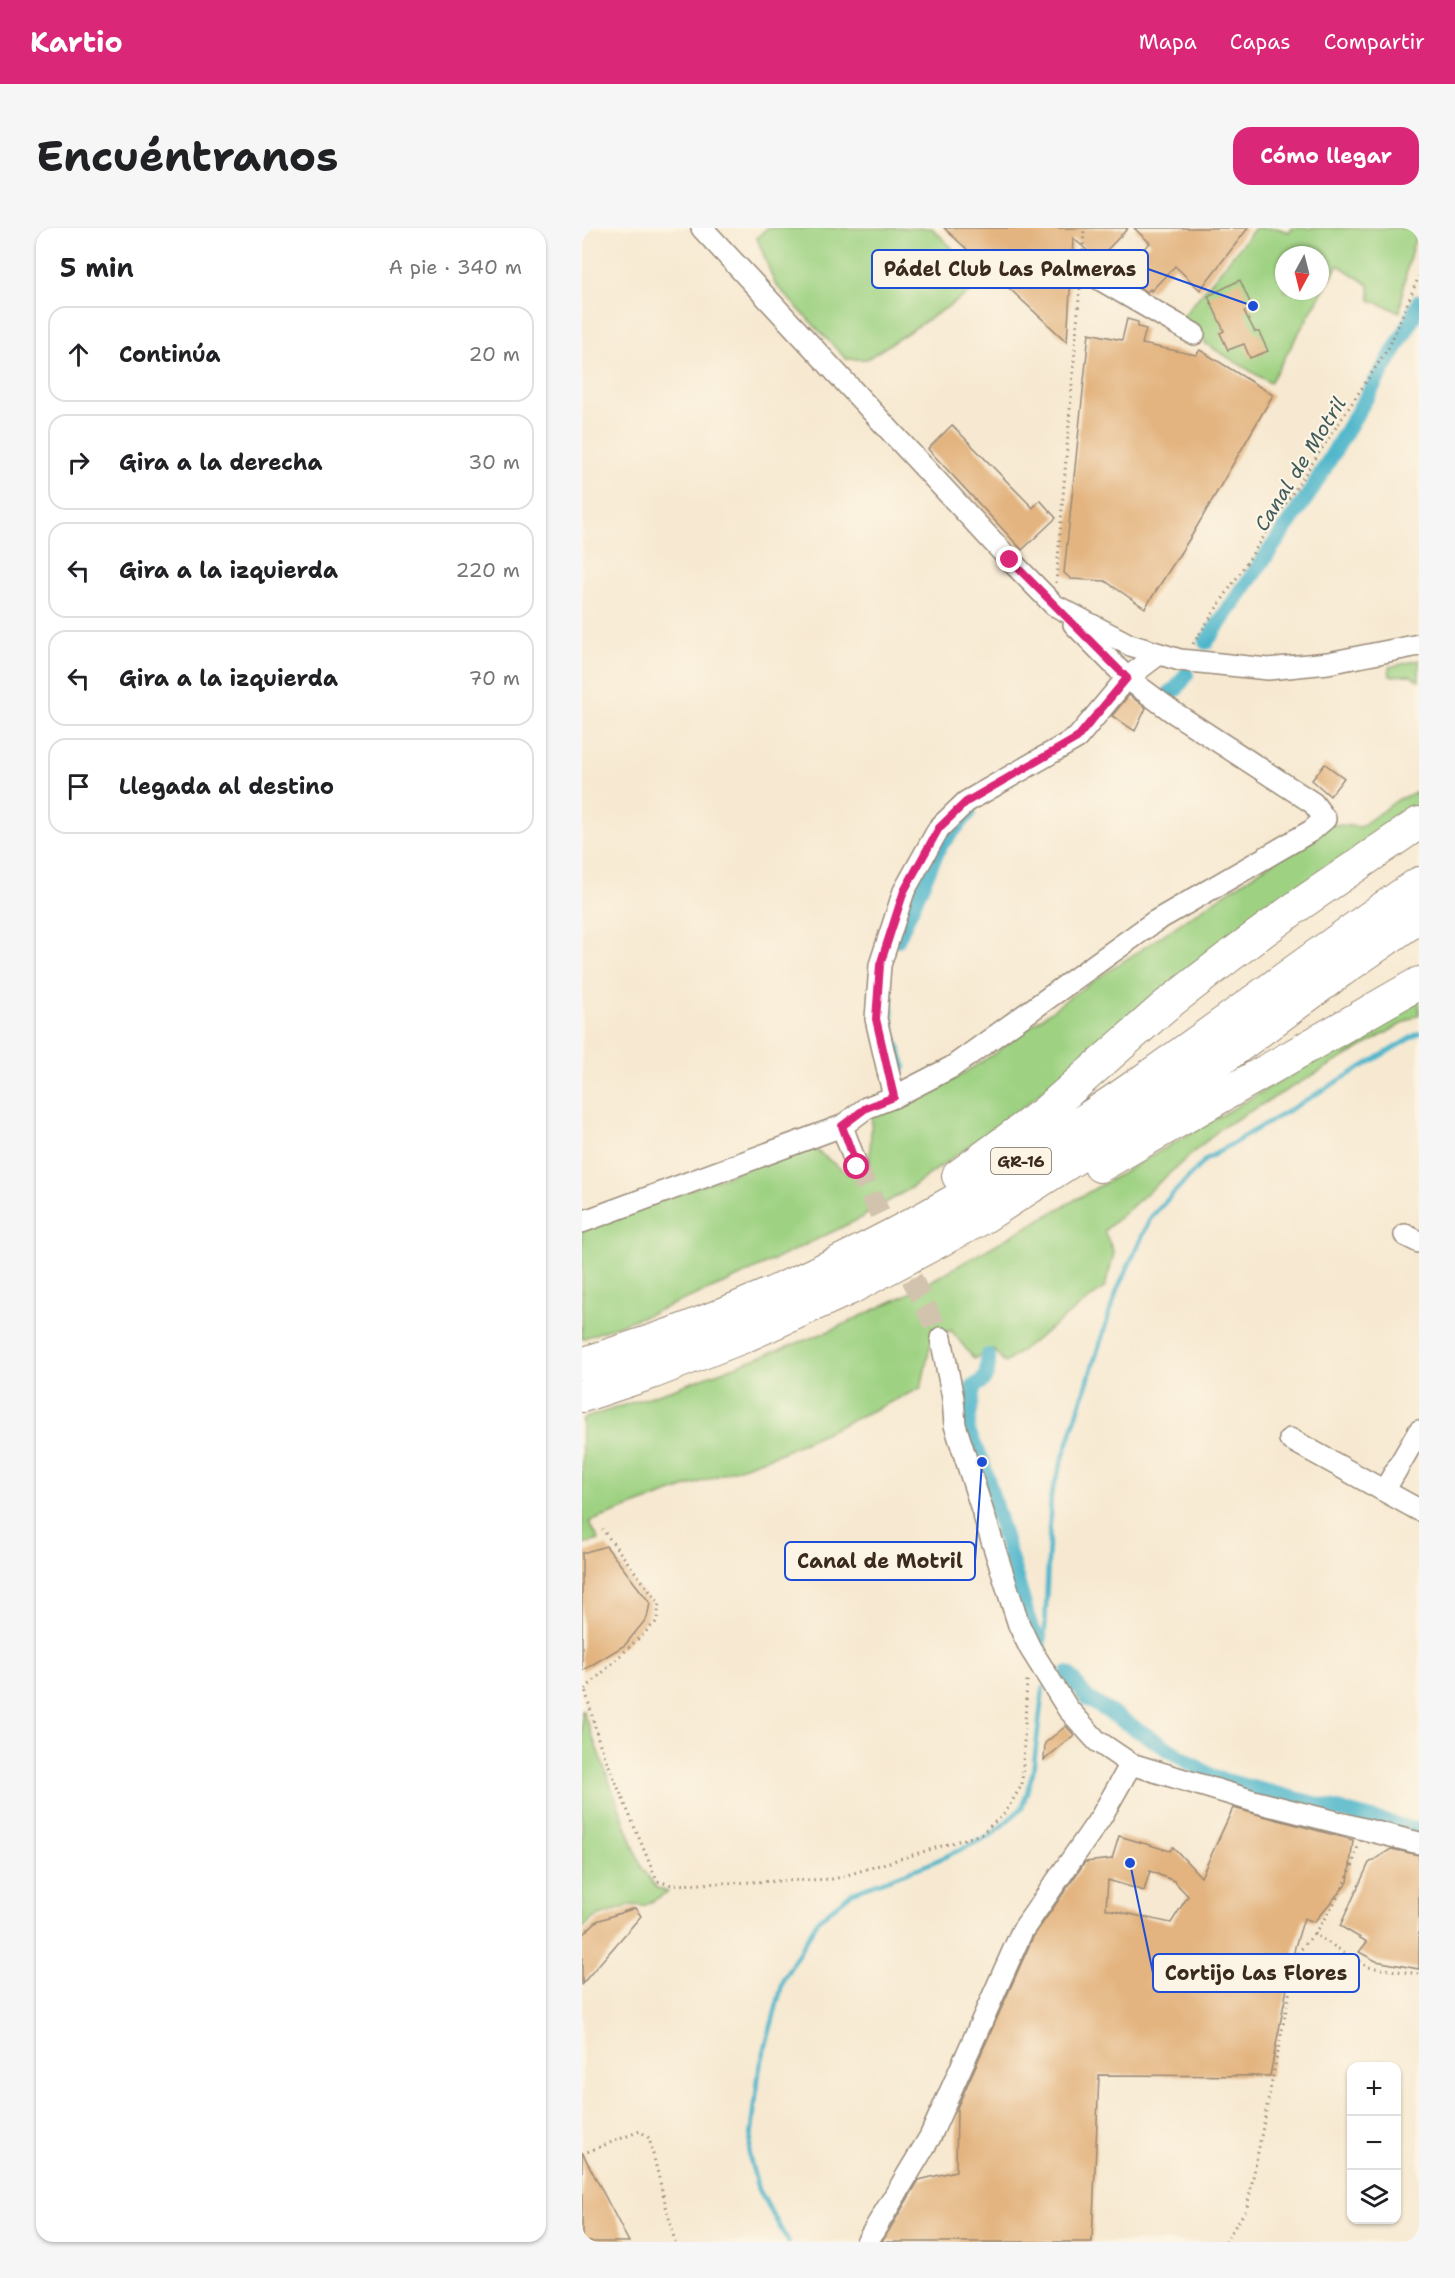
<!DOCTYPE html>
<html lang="es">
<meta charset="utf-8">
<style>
:root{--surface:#fff;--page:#f6f6f6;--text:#202124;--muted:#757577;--line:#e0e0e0;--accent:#db2777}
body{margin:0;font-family:"Shantell Sans",sans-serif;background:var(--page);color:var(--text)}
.controls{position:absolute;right:18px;bottom:18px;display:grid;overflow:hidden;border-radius:12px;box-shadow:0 2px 4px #0004}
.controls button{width:54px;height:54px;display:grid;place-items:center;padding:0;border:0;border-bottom:2px solid var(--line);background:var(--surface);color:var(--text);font:30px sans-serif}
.compass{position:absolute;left:693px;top:18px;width:54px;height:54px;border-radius:50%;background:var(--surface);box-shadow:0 2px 4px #0004;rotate:187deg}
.stop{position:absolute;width:18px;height:18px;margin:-14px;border:4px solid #db2777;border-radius:50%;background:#fff}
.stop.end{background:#db2777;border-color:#fff;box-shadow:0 2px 6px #0008}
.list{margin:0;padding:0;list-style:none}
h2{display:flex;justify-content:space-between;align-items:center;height:78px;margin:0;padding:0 24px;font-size:26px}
h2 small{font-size:20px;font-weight:400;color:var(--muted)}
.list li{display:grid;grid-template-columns:39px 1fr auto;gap:18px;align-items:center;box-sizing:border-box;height:96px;margin:0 12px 12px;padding:0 12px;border:2px solid var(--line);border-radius:18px}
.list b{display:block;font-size:22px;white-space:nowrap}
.list em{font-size:20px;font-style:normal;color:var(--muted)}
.icon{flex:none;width:33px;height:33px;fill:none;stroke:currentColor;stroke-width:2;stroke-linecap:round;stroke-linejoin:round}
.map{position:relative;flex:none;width:837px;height:2014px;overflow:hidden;border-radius:18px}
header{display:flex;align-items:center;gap:36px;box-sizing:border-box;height:84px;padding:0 30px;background:var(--accent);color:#fff}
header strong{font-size:28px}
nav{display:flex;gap:33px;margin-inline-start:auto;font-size:21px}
.intro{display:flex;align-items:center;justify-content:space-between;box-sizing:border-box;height:144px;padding:0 36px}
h1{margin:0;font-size:42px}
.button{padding:15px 27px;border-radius:18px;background:var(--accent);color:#fff;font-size:21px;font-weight:700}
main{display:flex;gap:36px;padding:0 36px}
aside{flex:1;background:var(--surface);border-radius:18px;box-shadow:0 2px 4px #0004}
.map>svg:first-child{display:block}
</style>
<header>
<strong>Kartio</strong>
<nav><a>Mapa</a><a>Capas</a><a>Compartir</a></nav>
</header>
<div class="intro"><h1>Encuéntranos</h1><a class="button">Cómo llegar</a></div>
<main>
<aside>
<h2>5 min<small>A pie · 340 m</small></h2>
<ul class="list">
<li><svg class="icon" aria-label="ahead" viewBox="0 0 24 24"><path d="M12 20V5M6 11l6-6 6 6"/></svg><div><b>Continúa</b></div><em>20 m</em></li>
<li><svg class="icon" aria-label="right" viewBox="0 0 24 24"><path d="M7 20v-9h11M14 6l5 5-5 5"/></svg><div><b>Gira a la derecha</b></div><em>30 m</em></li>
<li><svg class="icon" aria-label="left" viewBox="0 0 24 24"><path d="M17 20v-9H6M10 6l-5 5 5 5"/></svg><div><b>Gira a la izquierda</b></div><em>220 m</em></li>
<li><svg class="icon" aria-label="left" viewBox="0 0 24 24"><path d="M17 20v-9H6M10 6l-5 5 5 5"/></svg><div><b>Gira a la izquierda</b></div><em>70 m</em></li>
<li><svg class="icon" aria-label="arrive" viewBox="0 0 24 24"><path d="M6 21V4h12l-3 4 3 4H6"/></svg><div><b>Llegada al destino</b></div></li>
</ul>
</aside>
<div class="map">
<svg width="837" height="2014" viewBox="0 0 837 2014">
<rect width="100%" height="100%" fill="#fcf5e5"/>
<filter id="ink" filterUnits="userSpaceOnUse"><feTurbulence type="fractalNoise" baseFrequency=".0167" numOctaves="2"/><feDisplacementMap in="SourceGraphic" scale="12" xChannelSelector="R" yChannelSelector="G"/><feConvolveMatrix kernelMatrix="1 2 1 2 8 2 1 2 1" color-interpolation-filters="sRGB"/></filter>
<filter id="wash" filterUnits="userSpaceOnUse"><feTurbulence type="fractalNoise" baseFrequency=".008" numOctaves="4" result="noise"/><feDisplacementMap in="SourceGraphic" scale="24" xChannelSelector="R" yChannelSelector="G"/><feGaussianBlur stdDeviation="1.35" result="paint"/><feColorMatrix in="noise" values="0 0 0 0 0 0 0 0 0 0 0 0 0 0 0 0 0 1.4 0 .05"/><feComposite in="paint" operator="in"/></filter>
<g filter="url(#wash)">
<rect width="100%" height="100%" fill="#f7e9d1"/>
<!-- green -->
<path fill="#9ed282" stroke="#6c7e50" stroke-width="1.5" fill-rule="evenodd" d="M185,0H350L404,54L285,131H264L193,56L175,10Z
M673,0H695L707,4L710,0H837C826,28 822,55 818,84L788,72L787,57L756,37L688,155L624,116L615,100L598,92ZM702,27H738V63H702Z
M837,432V453L828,447L808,448L807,439Z
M837,563V584L727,653L626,724L505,827L441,879L330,959L277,991L146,1054L67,1086L0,1111V1002L227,917L266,946L287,939L290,886L352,864L409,828L489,768L748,596L778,599L817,571Z
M837,772V786L639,900L522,1003L532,1025L523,1059L423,1135L411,1121L392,1131L369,1102L349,1114L339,1160L199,1225L7,1294L17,1312L0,1317V1191L91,1161L245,1104L326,1066L530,951Z
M0,1481L60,1640L75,1660L86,1664L62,1678L49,1677L12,1690L0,1701Z"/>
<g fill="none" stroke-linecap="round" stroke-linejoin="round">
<!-- stream -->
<path stroke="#4db6cb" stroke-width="4.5" d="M462,1424L469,1267L534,1065L569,989L623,932L837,805
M206,2014L175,1958L167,1927L177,1843L202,1750L236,1692L271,1664L347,1636L408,1608L440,1580L451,1544L461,1460"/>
<!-- canal -->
<path stroke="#4db6cb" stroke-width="16" d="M624,414L727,266L825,101L837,74
M588,465L594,461L604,447
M315,712L358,617L387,584
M303,763L306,805L317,838
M406,1128C406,1144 406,1151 391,1159L385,1202L400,1234L449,1401L457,1411
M486,1446L505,1470L632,1550L837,1603"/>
</g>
<g id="blocks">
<!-- building -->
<path fill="#e3b47f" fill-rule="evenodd" d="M362,0H546L525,22L514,30L491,10L490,34L487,40L489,47L485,114Z
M552,0H666L618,62L593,38L569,63L568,61L565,64L554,58L559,51L552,45L564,31L557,25L568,15Z
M658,52L671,81L662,83L673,104H677L686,123L668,130L662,116L646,122L638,105L642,103L626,68Z
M545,91L556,94V99L564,101L560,116L614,127L618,122L691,167L610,307L563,380L523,353L489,351L482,345L507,105L540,112Z
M370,197L451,280L458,272L474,290L440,322L346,221Z
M547,467L564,480L553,503L530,488Z
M743,536L762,550L748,568L730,552Z
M24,1318L68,1375L65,1390L43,1417L0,1443V1325Z
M484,1498L492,1507L462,1532L463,1515Z
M651,1580L771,1612L766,1654L732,1694L722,1690L713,1719L688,1848L517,1847L510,2014H300L337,1952L374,1943L375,1880L451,1709L503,1634L530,1631L537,1608L588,1623L591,1619L619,1649ZM568,1643L592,1653L606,1668L589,1695L524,1681L526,1652L562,1663Z
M809,1621L837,1627V1741L794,1733L777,1724L785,1714L758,1698L787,1635Z
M53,1680L59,1688L0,1756V1707L15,1693Z
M0,1924L47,2014H0Z"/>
</g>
</g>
<g filter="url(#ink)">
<use href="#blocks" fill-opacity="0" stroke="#998a78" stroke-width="1.5"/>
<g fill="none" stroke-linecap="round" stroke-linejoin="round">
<!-- minor-tunnel -->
<path stroke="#d1c3ad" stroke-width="21" stroke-dasharray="21 10" stroke-linecap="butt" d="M275,939L359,1110"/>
<defs>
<path id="minor" d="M120,0L428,332L472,377L548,417L598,432L686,441L746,435L837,417
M500,41L612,106
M312,869L370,839L572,694L729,603L743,591L731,575L591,484L545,450L492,396
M260,898L275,939
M0,994L260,898L284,880L312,869L294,791L298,737L322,663L357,600L384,574L495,510L545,450L577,426
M823,1007L837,1014
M359,1110L371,1170L373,1197L437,1397L448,1420L486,1481L515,1513L549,1536L675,1574L837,1615
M708,1211L837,1282
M802,1263L837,1203
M285,2014L348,1909L440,1703L519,1589L549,1536"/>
<path id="highway" d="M518,938L837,755
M376,948L462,885L582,779L649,727L717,677L837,595
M0,1136C35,1124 71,1113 106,1100C221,1055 333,999 437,934C576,849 703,746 837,655
M0,1168L72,1144L161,1109L267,1061L399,991L583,873L759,743L837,689"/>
</defs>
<!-- minor casing -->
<use href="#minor" stroke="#998a78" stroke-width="24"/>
<!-- highway casing -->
<use href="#highway" stroke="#998a78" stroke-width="34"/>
<!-- path -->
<path stroke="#998a78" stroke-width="3" stroke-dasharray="1.5 4.5" stroke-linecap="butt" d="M501,23L502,0
M474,355L498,59
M611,416L807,119L837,48
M3,1461L75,1393L77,1375L20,1301
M0,1463L3,1461L17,1514L75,1653L90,1657L252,1651L399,1606L422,1586L440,1557L445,1452
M732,1706C751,1678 769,1651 776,1617
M0,1926L58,1903L67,1910L93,2014
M643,2014L665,1980L715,1726L732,1706L786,1739L837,1746"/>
<!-- minor -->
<use href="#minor" stroke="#fff" stroke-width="21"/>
<!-- highway -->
<use href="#highway" stroke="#fff" stroke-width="32"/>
</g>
</g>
<g fill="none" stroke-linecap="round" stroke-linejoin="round" filter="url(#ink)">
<!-- route -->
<path stroke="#db2777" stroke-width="8" d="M275,939L260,898L284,880L312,869L294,791L298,737L322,663L357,600L384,574L495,510L545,450L428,332"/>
</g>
<g text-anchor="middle" stroke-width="4.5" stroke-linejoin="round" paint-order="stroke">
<!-- shield labels -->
<rect fill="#fcf5e5" stroke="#75675a" stroke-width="1.5" x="409" y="920" width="60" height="26" rx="4.5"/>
<g font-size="16" font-weight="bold" fill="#3b2a1e">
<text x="439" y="939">GR-16</text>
</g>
<!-- water labels -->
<g font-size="20" font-style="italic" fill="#415b5b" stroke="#fcf5e5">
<text transform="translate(718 236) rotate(-58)" y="7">Canal de Motril</text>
</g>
</g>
<!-- callouts -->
<path fill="none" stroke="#1d4ed8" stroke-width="2" d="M671 78L566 41M400 1234L393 1333M548 1635L571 1745"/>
<g fill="#1d4ed8" stroke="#fcf5e5" stroke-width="2">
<circle cx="671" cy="78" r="6"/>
<circle cx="400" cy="1234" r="6"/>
<circle cx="548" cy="1635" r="6"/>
</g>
<g fill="#fcf5e5" stroke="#1d4ed8" stroke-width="2">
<rect x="290" y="22" width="276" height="38" rx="6"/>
<rect x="203" y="1314" width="190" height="38" rx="6"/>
<rect x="571" y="1726" width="206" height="38" rx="6"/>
</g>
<g font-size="20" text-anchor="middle" font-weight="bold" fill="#3b2a1e">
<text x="428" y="48">Pádel Club Las Palmeras</text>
<text x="298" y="1340">Canal de Motril</text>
<text x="674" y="1752">Cortijo Las Flores</text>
</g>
</svg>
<div class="controls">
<button>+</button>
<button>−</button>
<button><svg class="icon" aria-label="layers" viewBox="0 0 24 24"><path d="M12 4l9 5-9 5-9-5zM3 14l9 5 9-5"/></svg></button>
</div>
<svg class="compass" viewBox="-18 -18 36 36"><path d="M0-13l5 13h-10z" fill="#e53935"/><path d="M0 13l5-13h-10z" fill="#757577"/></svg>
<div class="stop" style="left:275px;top:939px"></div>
<div class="stop end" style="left:428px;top:332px"></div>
</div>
</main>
